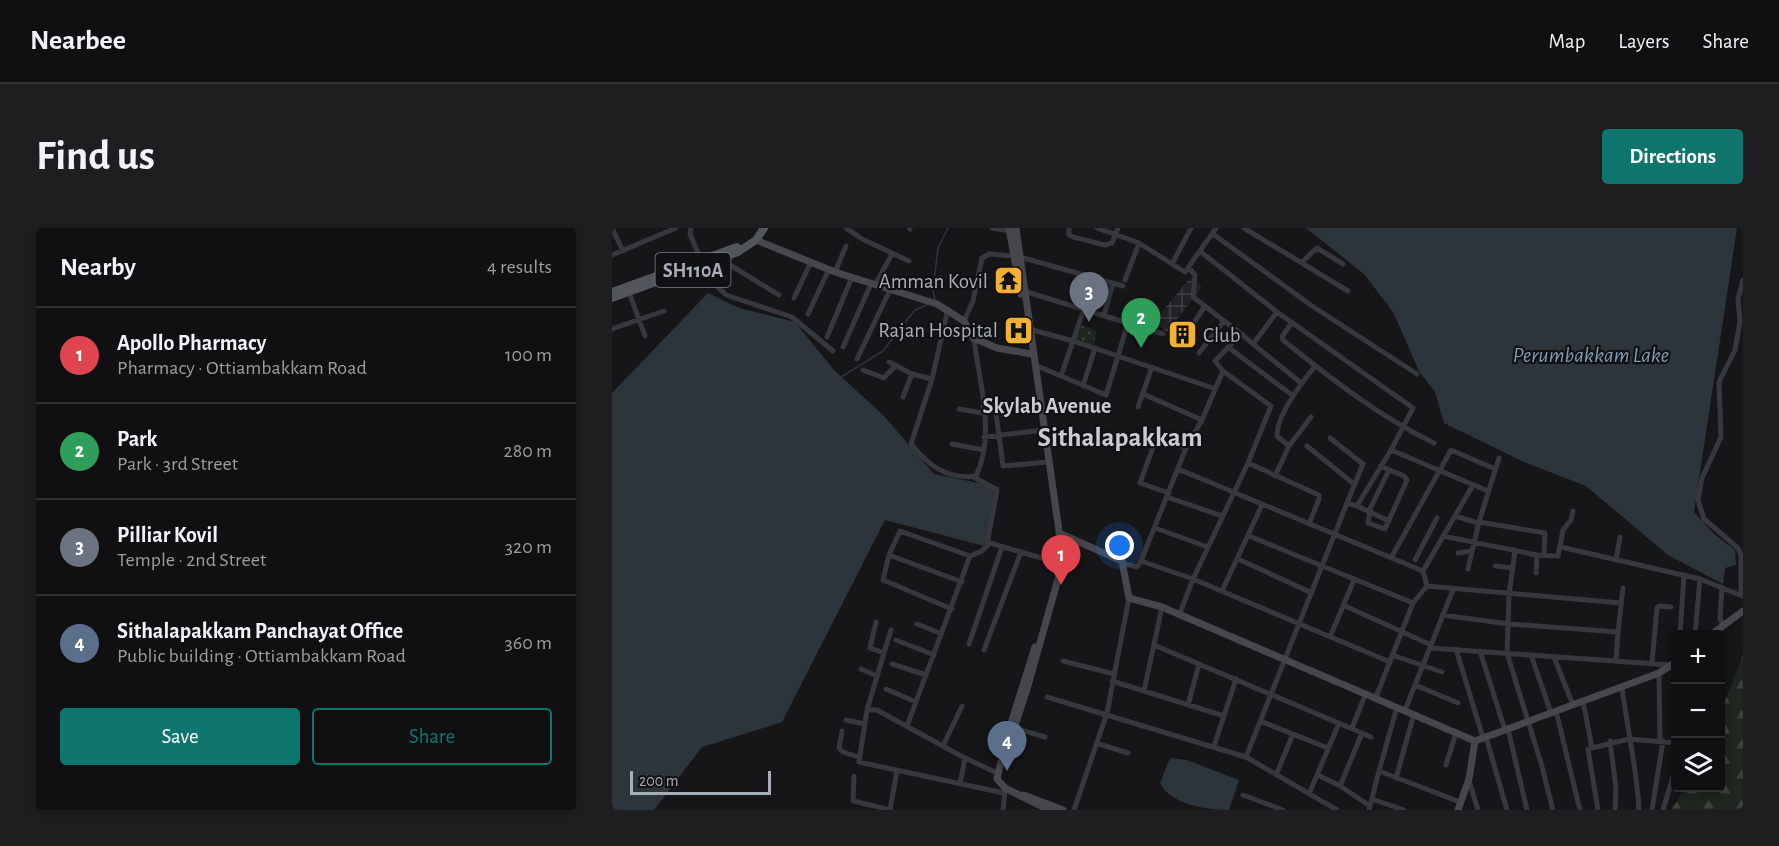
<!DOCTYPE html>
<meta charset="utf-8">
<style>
:root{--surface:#101012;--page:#1e1e20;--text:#f1f3f6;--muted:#9c9d9f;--line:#303032;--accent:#0f766e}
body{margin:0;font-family:"Alegreya Sans",sans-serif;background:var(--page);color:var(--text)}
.controls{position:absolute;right:18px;bottom:18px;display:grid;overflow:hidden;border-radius:6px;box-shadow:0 3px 9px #0003}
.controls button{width:54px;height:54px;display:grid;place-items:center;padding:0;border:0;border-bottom:2px solid var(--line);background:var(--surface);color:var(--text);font:30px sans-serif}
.scale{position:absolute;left:18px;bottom:15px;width:141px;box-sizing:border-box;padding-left:6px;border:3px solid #a8adb8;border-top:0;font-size:16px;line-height:21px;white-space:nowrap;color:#a8adb8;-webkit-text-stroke:4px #111113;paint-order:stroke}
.you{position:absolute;left:508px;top:318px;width:21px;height:21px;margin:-15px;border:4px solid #fff;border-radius:50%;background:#1a73e8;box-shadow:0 0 0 9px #1a73e833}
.badge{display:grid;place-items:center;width:39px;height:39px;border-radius:50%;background:var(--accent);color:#fff;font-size:20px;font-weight:700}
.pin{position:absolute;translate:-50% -50px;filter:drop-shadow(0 2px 3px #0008)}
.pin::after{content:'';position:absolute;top:32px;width:21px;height:18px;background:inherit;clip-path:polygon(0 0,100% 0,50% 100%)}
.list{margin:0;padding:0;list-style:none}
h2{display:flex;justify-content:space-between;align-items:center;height:78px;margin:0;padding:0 24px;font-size:26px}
h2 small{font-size:20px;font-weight:400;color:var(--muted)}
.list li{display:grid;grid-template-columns:39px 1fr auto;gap:18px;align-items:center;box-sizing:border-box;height:96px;padding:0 24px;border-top:2px solid var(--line)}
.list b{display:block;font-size:22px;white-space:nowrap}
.list p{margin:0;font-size:20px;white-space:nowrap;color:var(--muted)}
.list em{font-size:20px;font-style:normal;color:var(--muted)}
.actions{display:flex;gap:12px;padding:18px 24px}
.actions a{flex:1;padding:14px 0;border:2px solid var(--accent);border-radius:6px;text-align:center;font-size:21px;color:var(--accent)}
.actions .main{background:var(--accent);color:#fff}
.icon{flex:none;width:33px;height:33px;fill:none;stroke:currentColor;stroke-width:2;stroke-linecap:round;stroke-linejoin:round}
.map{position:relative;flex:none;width:1131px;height:582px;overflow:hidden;border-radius:6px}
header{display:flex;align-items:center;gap:36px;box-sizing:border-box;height:84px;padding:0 30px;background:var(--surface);border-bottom:2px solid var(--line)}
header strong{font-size:28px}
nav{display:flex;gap:33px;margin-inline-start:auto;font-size:21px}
.intro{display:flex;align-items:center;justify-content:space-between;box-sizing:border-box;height:144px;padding:0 36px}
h1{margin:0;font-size:42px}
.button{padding:15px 27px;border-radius:6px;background:var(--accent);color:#fff;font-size:21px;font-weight:700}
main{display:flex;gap:36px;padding:0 36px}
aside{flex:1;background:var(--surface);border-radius:6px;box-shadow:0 3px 9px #0003}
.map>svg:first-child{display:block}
</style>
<header>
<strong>Nearbee</strong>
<nav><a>Map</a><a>Layers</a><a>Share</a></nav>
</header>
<div class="intro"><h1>Find us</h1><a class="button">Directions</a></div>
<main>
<aside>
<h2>Nearby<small>4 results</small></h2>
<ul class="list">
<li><span class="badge" style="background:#e0444e">1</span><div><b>Apollo Pharmacy</b><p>Pharmacy · Ottiambakkam Road</p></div><em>100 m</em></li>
<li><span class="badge" style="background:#2e9e5b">2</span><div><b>Park</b><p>Park · 3rd Street</p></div><em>280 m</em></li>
<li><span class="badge" style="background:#6b7280">3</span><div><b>Pilliar Kovil</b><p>Temple · 2nd Street</p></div><em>320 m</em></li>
<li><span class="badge" style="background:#5c6f8a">4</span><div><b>Sithalapakkam Panchayat Office</b><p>Public building · Ottiambakkam Road</p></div><em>360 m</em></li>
</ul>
<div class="actions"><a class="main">Save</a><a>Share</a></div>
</aside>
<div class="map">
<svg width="1131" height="582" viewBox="0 0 1131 582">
<defs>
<pattern id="industrial-grid" width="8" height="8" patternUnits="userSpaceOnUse" patternTransform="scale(1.5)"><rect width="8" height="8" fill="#222225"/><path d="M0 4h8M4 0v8" fill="none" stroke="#3f3f43"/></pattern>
<pattern id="grass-dots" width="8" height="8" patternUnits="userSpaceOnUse" patternTransform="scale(1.5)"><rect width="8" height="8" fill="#1e261f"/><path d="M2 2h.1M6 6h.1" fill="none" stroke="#3c433d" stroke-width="1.8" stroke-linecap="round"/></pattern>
<pattern id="forest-firs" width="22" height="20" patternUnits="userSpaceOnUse" patternTransform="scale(1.5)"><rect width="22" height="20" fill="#1e261f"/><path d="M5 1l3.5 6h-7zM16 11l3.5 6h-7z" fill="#3c433d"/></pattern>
</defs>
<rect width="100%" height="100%" fill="#161618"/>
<!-- industrial -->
<path fill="url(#industrial-grid)" d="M578,50L590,59L555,104L542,93Z"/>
<!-- grass -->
<path fill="url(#grass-dots)" d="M468,97L485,103L481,118L462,112Z"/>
<!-- forest -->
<path fill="url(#forest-firs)" d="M1131,427V582H1059L1074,560H1108L1109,483Z"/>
<!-- water -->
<path fill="#2c353c" d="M694,0H1125L1082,284L1102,306L1123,322L1124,337L1113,340L1111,356L1056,327L974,258L912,234L832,195L823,164L807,143L781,84L752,46Z
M96,65L127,80L183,94L222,142L271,187L322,246L387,259L372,318L273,292L170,494L90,519L42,582H0V165Z
M558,530L575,532L627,552L617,582C595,582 559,577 548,555Z"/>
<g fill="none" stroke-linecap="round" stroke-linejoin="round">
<!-- stream -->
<path stroke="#2c353c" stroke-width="1.5" d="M323,73L321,61L326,20L336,0
M229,149L271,123L302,83L316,76"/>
<!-- street -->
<path stroke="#37383d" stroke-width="5" d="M0,0L11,23
M79,0L78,6L89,32
M234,0L250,11L297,33
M297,0L298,1
M380,0L398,3
M457,0V7L461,9L493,17L500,15L506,0
M485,0L527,15L573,44L604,0
M632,0L736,63
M601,6L700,78L805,146
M589,24L665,84L801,180L779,222L745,278L735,275L634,529
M0,27L64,0
M408,29L511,58
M108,31L167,67
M690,34L705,20L731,36
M560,36L579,0
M87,40L114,67L180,89L221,123
M577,40L583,47L581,69L632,108
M223,44L234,18
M513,52L527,15
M263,57L280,26
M412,63L551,106
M17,64L33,108
M182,70L199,34
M336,81L320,151L299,216C316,237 335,252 364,248C384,206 367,154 362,111
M665,84L641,116L689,155
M196,86L217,41
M492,87L501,55
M352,93L361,73L370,30L377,26L401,28
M583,93L593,78
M680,94L670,109L671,112C718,150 768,189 822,215
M0,101L52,83
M417,101L461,113L601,160
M215,109L240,49
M231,119L259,56
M616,119L680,167
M587,125L612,93
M245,131L278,62
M277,134L300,146L320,151
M423,137L494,167L516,95
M251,142L272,150L283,138
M611,143L603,133L627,108H632L641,116
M449,148L483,49
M471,158L483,120
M531,166L590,192
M291,169L300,146
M383,178L391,238L437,234
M371,179L427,174
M526,179L540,139
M347,181L371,185
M372,209L432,202
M718,210L751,236L735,275
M340,216L372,222
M677,218L699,189
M695,218L742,256
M779,222L876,263
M636,235L707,267V271L697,296
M566,241L811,343
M360,248L385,262L375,316
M663,248L677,218L665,208C664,188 691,153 703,138
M557,265L528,255L545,208L574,220
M555,269L610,288
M745,278L777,293
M757,283L777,242
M758,283L756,295L773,301L795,252L792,248L768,238
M843,288L866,295
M867,294L933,305L932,327
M543,300L596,319
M637,308L801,375
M831,308L925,327L946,328L951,302L959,292L961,283
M949,319L1088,351L1130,368
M903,322L897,367L895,425L929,535L941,582
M409,324L446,335
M846,325L859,323
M277,327L350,354
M358,328L370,323L378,315L409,324L372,422
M779,330L839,222L883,241
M626,331L700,365
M803,332L825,290
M1004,332L1008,309
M529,333L581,351L778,434
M511,335L525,339L529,333L574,220L590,192L611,143L659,178L636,235L581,351L567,388
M883,338L900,340
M856,341L867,294L887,230
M924,345L925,327
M815,358L1009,375
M815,358L811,343L861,257
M1110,359L1108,390L1111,398
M610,363L650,277
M1129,367V327L1126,320L1092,291L1086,272L1090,250L1109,209L1107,154L1123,122L1128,94L1126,71L1131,52
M731,377L819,417
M830,387L897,396L1006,404L1004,432
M264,394L258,420L272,425L279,402
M305,396L330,406
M1006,404L1011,360
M1068,406L1072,347
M1083,406L1088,351
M718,409L742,352
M284,412L322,427
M357,416L390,319
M542,417L750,505L728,558L758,578
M818,420L1059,437
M844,421L871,510
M868,423L893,502
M272,425L255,482L247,534L392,565
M780,427L830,444
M919,427L939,485
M942,429L961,477
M451,433L502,446
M1040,434L1045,380L1047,378L1059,379
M280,436L314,447
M249,441L265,448
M1047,445L1048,513
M500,453L612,488
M803,457L846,475
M1010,459C1015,500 1025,540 1027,582
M274,461L304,474
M532,463L550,379
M435,469L634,529L725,582
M764,469L801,375L815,358
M971,473L980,520
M576,477L587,436
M255,482H265L349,528L385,545
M793,482L841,362
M944,483L968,582
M234,492L253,496
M648,493L716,520
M295,498L358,328L288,303L277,327L271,352L340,381
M402,500L433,509
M740,500L754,465
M896,501L915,582
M230,503L227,520L231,524L246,529
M750,505L759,509
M874,509L895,582
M998,513L1004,560L1003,582
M484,515L516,525
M331,518L350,478
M602,518L624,451
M834,537L844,505
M767,543L785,479
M664,547L681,506
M706,547L728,558
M242,548L241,573L279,582
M784,550L802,486
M857,552L866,582
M348,556L353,530
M697,566L727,495
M631,567L671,582
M760,571L792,582
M278,582L285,542
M391,582L393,563
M462,582L495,485L517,370
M757,582L767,543L848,574
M986,582L976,521L1017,511L1064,515
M1040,582L1051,513
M1051,582L1064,539"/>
<!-- secondary -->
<path stroke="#45474d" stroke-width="7" d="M397,0L409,66
M144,12L223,44L325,76L352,93L361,110L385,120L420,126
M447,305L510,333L517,370L550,379L863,513L1047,445L1064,434
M1100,406L1131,383
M423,419L395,508L385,551L393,560L437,582
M393,520L399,510L415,461L450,337L449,317L404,0
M412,567L451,582
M846,582L857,551L863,513"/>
<!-- primary -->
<path stroke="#53555c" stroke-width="8" d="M0,64L125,19
M0,70L126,24L144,12L152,0"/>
</g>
<!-- icons -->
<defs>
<symbol id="temple-square" viewBox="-11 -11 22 22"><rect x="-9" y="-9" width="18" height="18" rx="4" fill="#f2b134" stroke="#111113"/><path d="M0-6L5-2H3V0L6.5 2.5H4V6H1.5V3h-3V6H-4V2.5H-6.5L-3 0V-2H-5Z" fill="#111"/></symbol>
<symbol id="hospital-square" viewBox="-11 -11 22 22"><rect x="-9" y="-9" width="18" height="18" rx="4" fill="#f2b134" stroke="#111113"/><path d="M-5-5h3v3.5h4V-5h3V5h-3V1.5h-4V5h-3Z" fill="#111"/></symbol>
<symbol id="building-square" viewBox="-11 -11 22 22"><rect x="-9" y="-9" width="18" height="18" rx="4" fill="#f2b134" stroke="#111113"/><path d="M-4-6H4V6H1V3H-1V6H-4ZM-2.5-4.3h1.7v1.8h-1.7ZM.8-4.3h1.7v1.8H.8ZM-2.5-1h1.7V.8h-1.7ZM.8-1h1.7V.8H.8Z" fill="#111"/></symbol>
</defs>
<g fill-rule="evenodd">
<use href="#temple-square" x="380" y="36" width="33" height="33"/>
<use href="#hospital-square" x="390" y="86" width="33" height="33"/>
<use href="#building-square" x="554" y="90" width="33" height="33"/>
</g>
<g text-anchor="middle" stroke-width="4.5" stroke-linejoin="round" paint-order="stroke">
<!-- shield labels -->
<rect fill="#111113" stroke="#7b7e86" stroke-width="1.5" x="43.5" y="25" width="75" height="34" rx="4.5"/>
<g font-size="20" font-weight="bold" fill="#a8adb8">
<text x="81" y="49">SH110A</text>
</g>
<!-- poi labels -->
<g font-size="21" fill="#a8adb8" stroke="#111113" text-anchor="end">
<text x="376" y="60">Amman Kovil</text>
<text x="386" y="109">Rajan Hospital</text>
<text x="591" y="114" text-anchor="start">Club</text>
</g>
<!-- water labels -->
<g font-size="22" font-style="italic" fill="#7f9bb3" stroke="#111113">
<text x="979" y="134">Perumbakkam Lake</text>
</g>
<!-- neighbourhood labels -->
<g font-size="22" font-weight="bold" fill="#c9ccd4" stroke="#111113">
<text x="435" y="185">Skylab Avenue</text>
</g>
<!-- district labels -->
<g font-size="27" font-weight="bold" fill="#c9ccd4" stroke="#111113">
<text x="508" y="218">Sithalapakkam</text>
</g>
</g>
</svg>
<div class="controls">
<button>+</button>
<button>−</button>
<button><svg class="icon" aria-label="layers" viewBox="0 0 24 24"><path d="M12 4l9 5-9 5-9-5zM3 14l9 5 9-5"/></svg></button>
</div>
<div class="scale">200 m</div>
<div class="you"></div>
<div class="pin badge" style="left:449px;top:357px;background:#e0444e">1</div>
<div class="pin badge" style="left:529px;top:120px;background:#2e9e5b">2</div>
<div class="pin badge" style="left:477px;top:94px;background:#6b7280">3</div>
<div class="pin badge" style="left:395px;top:543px;background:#5c6f8a">4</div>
</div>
</main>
